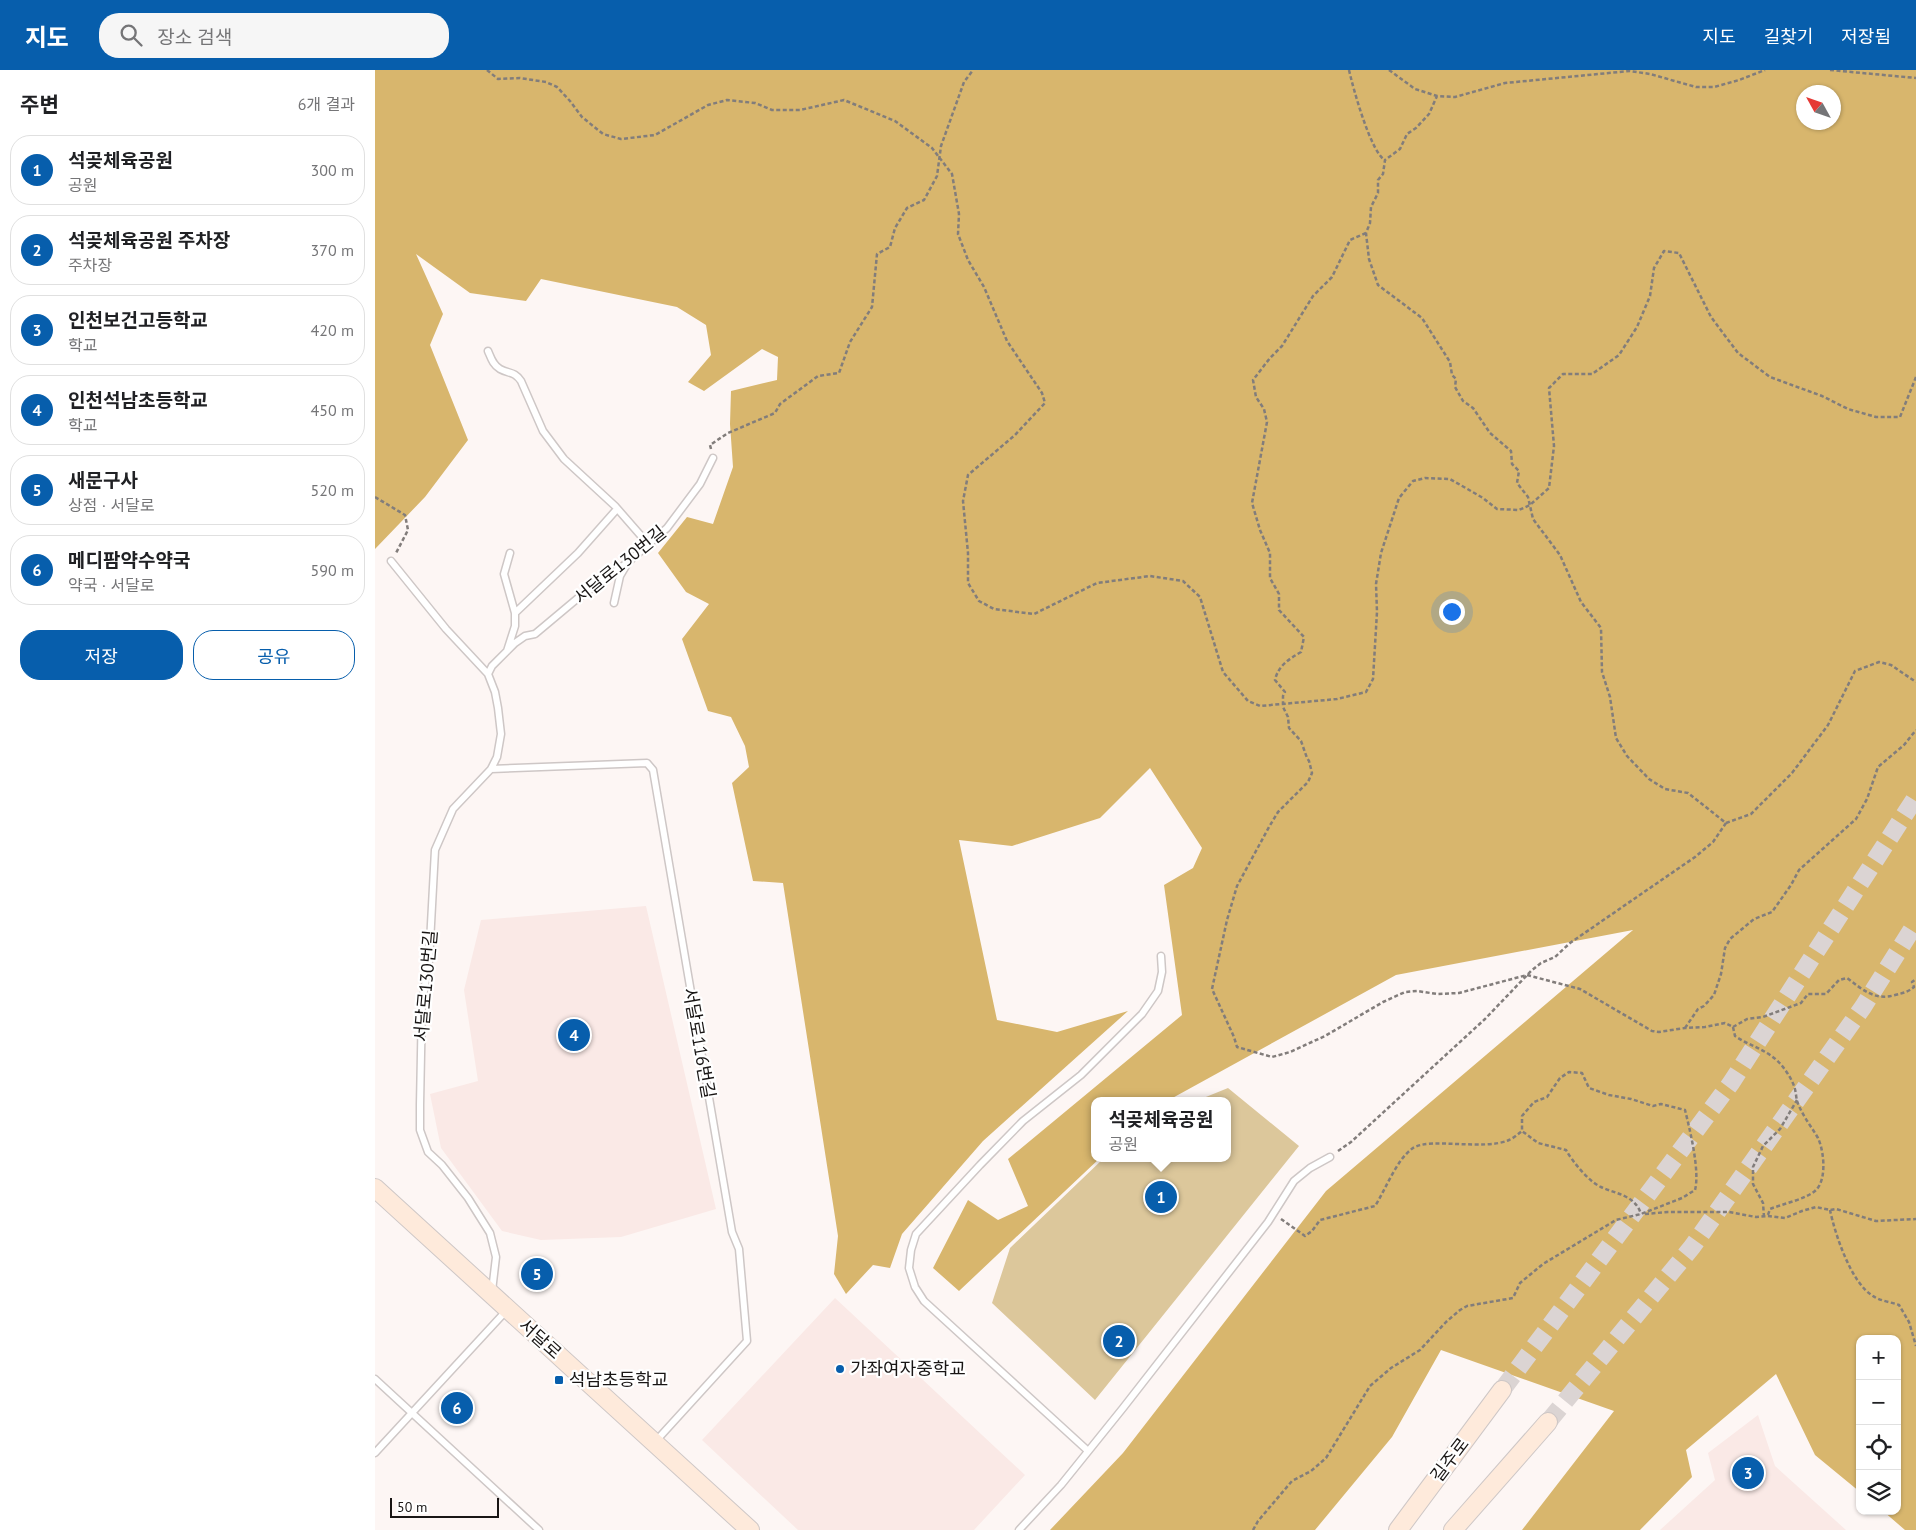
<!DOCTYPE html>
<html lang="ko">
<meta charset="utf-8">
<style>
:root{--surface:#fff;--page:#f6f6f6;--text:#202124;--muted:#757577;--line:#e0e0e0;--accent:#075eac}
body{margin:0;font-family:"PT Sans","Noto Sans KR",sans-serif;background:var(--page);color:var(--text)}
.controls{position:absolute;right:15px;bottom:15px;display:grid;overflow:hidden;border-radius:10px;box-shadow:0 1px 4px #0004}
.controls button{width:45px;height:45px;display:grid;place-items:center;padding:0;border:0;border-bottom:1px solid var(--line);background:var(--surface);color:var(--text);font:25px sans-serif}
.compass{position:absolute;left:1421px;top:15px;width:45px;height:45px;border-radius:50%;background:var(--surface);box-shadow:0 1px 4px #0004;rotate:310deg}
.scale{position:absolute;left:15px;bottom:12px;width:109px;box-sizing:border-box;padding-left:5px;border:2px solid #191615;border-top:0;font-size:14px;line-height:18px;white-space:nowrap;color:#191615;-webkit-text-stroke:4px #fff;paint-order:stroke}
.you{position:absolute;left:1076px;top:541px;width:18px;height:18px;margin:-12px;border:4px solid #fff;border-radius:50%;background:#1a73e8;box-shadow:0 0 0 8px #1a73e833}
.badge{display:grid;place-items:center;width:32px;height:32px;border-radius:50%;background:var(--accent);color:#fff;font-size:16px;font-weight:700}
.pin{position:absolute;translate:-50% -50%;border:2px solid #fff;box-shadow:0 1px 5px #0006}
.popup{position:absolute;left:716px;top:1027px;width:140px;height:65px;box-sizing:border-box;display:grid;place-content:center;border-radius:10px;background:var(--surface);filter:drop-shadow(0 1px 4px #0005);font-size:16px;white-space:nowrap;color:var(--muted)}
.popup b{font-size:19px;color:var(--text)}
.popup::after{content:'';position:absolute;left:50%;top:100%;margin-left:-10px;border:10px solid transparent;border-top-color:var(--surface)}
.list{margin:0;padding:0;list-style:none}
h2{display:flex;justify-content:space-between;align-items:center;height:65px;margin:0;padding:0 20px;font-size:21px}
h2 small{font-size:16px;font-weight:400;color:var(--muted)}
.list li{display:grid;grid-template-columns:32px 1fr auto;gap:15px;align-items:center;box-sizing:border-box;height:70px;margin:0 10px 10px;padding:0 10px;border:1px solid var(--line);border-radius:20px}
.list b{display:block;font-size:19px;white-space:nowrap}
.list p{margin:0;font-size:16px;white-space:nowrap;color:var(--muted)}
.list em{font-size:16px;font-style:normal;color:var(--muted)}
.actions{display:flex;gap:10px;padding:15px 20px}
.actions a{flex:1;padding:11px 0;border:1px solid var(--accent);border-radius:20px;text-align:center;font-size:18px;color:var(--accent)}
.actions .main{background:var(--accent);color:#fff}
.icon{flex:none;width:28px;height:28px;fill:none;stroke:currentColor;stroke-width:2;stroke-linecap:round;stroke-linejoin:round}
.map{position:relative;flex:none;width:1541px;height:1460px;overflow:hidden}
header{display:flex;align-items:center;gap:30px;box-sizing:border-box;height:70px;padding:0 25px;background:var(--accent);color:#fff}
header strong{font-size:24px}
nav{display:flex;gap:28px;margin-inline-start:auto;font-size:18px}
.search{width:350px;height:45px;background:var(--page);display:flex;align-items:center;gap:12px;box-sizing:border-box;padding:0 18px;border-radius:20px;color:var(--muted);font-size:19px}
main{display:flex}
aside{flex:1;background:var(--surface)}
.map>svg:first-child{display:block}
</style>
<header>
<strong>지도</strong>
<div class="search"><svg class="icon" aria-label="search" viewBox="0 0 24 24"><circle cx="10" cy="10" r="6"/><path d="M15 15l6 6"/></svg>장소 검색</div>
<nav><a>지도</a><a>길찾기</a><a>저장됨</a></nav>
</header>
<main>
<aside>
<h2>주변<small>6개 결과</small></h2>
<ul class="list">
<li><span class="badge">1</span><div><b>석곶체육공원</b><p>공원</p></div><em>300 m</em></li>
<li><span class="badge">2</span><div><b>석곶체육공원 주차장</b><p>주차장</p></div><em>370 m</em></li>
<li><span class="badge">3</span><div><b>인천보건고등학교</b><p>학교</p></div><em>420 m</em></li>
<li><span class="badge">4</span><div><b>인천석남초등학교</b><p>학교</p></div><em>450 m</em></li>
<li><span class="badge">5</span><div><b>새문구사</b><p>상점 · 서달로</p></div><em>520 m</em></li>
<li><span class="badge">6</span><div><b>메디팜약수약국</b><p>약국 · 서달로</p></div><em>590 m</em></li>
</ul>
<div class="actions"><a class="main">저장</a><a>공유</a></div>
</aside>
<div class="map">
<svg width="1541" height="1460" viewBox="0 0 1541 1460">
<rect width="100%" height="100%" fill="#fdf6f4"/>
<!-- built -->
<path fill="#fae9e6" d="M271,836L341,1139L246,1167L166,1170L127,1161L66,1078L55,1024L103,1011L89,920L106,850Z
M460,1228L650,1405L599,1460H423L327,1370Z
M1383,1345L1400,1396L1471,1460H1285L1340,1410L1333,1383Z"/>
<!-- green -->
<path fill="#dcc79b" d="M853,1018L924,1076L720,1330L617,1233L635,1178L729,1088H852V1031H821Z"/>
<!-- forest -->
<path fill="#d8b66d" fill-rule="evenodd" d="M0,0H1541V1460H1530L1508,1441H1522V1269H1485V1422L1440,1385L1401,1304L1311,1380L1317,1407L1265,1460H1147L1239,1341L1066,1280L1017,1367L940,1460H675L748,1383L951,1121L1258,860L1021,905L792,1031H720V1088H725L584,1221L558,1198L593,1130L623,1150L653,1136L633,1089L807,945L789,815L818,798L827,778L775,698L725,748L637,776L584,770L622,950L682,962L753,941L608,1071L527,1164L515,1198L498,1195L471,1224L459,1204L463,1166L408,813L378,811L357,713L374,697L370,676L356,647L333,641L307,569L334,534L311,522L283,483L312,447L338,454L358,397L355,354L356,321L402,310L403,287L387,279L329,321L313,312L336,285L331,255L302,237L166,209L151,231L95,223L41,184L68,244L55,275L93,370L50,427L0,479ZM1428,22H1458V52H1428Z"/>
<g fill="none" stroke-linecap="round" stroke-linejoin="round">
<!-- secondary-tunnel -->
<path stroke="#dbd4d3" stroke-width="18" stroke-dasharray="18 9" stroke-linecap="butt" d="M1127,1320L1356,1013L1541,727
M1173,1352L1317,1177L1488,937L1541,853"/>
<defs>
<path id="lane" d="M113,281C116,288 118,295 125,299C134,304 139,301 146,311L168,361L189,389L240,436L274,475
M16,491L71,559L113,604L120,622L123,638L126,664L122,687L116,699L78,739L60,780L54,891L47,933L45,1035V1060L53,1082L67,1095L93,1128L115,1163L121,1187L117,1221
M239,533L245,506L252,494
M140,543L203,483L242,439
M132,581L140,556V543L129,504L135,483
M113,604L117,596L140,573L150,566L160,564L203,528L252,493L292,458L325,414L338,388
M116,699L272,693L278,700L357,1162L364,1179L372,1271L280,1372
M0,1309L164,1460
M712,1380L549,1231L540,1217L534,1198L536,1180L541,1164L605,1095L648,1051L706,1005L767,944L783,921L787,902L786,886
M0,1383L131,1241
M644,1460L686,1415L748,1338L893,1152L919,1111L935,1098L955,1087"/>
<path id="secondary" d="M0,1118L375,1460
M1023,1460L1127,1320
M1078,1460L1173,1352"/>
</defs>
<!-- lane casing -->
<use href="#lane" stroke="#cec7c6" stroke-width="9"/>
<!-- secondary casing -->
<use href="#secondary" stroke="#cec7c6" stroke-width="20"/>
<!-- path -->
<path stroke="#827d7b" stroke-width="2.5" stroke-dasharray="4 2.5" stroke-linecap="butt" d="M112,0L123,9L145,8L171,12L182,17L195,31L207,47L228,64L246,69L280,65L333,35L352,30L380,33L397,40H425L469,30L520,51L557,78L577,104L584,144L583,164L593,190L609,217L632,271L667,323L670,333L640,365L593,405L588,431L593,483V513L604,531L619,539L659,544L722,513L775,506L808,511L825,527L848,602L873,631L885,636L962,629L991,622L998,609L1002,542L1001,514L1006,483L1024,428L1038,411L1050,408L1075,409L1108,428L1122,439L1144,440L1155,435L1174,418L1179,376L1174,318L1188,304H1217L1244,285L1262,257L1275,226L1279,198L1289,181L1304,183L1336,247L1363,283L1395,307L1447,326L1473,339L1501,347H1525L1541,307
M974,0C978,18 996,83 1010,90
M1014,0L1040,19L1062,26L1080,27L1130,13L1255,1L1275,4L1321,17H1339L1364,10L1390,0
M1455,0L1541,8
M991,163L975,170L957,207L938,226L907,276L895,288L878,310L881,327L889,339L892,352L877,433L885,460L895,483V508L904,524V540L929,567L926,582C914,589 903,596 900,610L910,622L908,626V637L913,647L914,658L926,671L932,688L934,691L937,703L933,712L903,742L894,757L862,816L852,850L837,919L859,967L862,977L897,987L915,982L950,966L1008,932L1030,922L1042,921L1062,924L1084,923L1152,905L1205,919L1277,961L1284,962L1310,958L1330,957L1350,953L1358,957
M336,379L335,375L353,363L400,343L405,334L443,306L464,303L475,272L497,237L502,184L515,177L520,158L532,138L549,130L562,106L566,76L589,12L598,0
M0,427L30,445L33,460L21,483
M1351,753L1376,744L1417,703L1453,655L1480,601L1504,592L1516,595L1541,612
M1358,957L1360,966C1376,977 1395,980 1408,997C1412,1002 1417,1010 1419,1016C1421,1021 1421,1027 1422,1031C1427,1045 1436,1056 1443,1068C1449,1081 1452,1109 1441,1120C1432,1129 1407,1134 1395,1139L1393,1145
M1358,957L1372,949L1388,947L1426,933L1433,924H1451L1464,910L1472,908C1488,920 1500,931 1520,925C1528,923 1533,922 1539,917L1537,912L1541,909
M1310,958L1323,939L1329,936L1339,925L1346,904L1350,878L1355,869L1379,849L1397,842L1416,815L1424,800L1481,749L1492,729L1503,697L1529,675L1541,660
M963,1081L976,1072L1110,949L1156,901L1166,893L1180,887L1195,873L1320,787L1338,772L1351,753L1313,723L1290,719L1274,709L1252,686L1241,668L1235,627L1227,602L1226,558L1206,532L1185,485L1158,449L1153,427L1142,413L1144,401L1137,394L1136,381L1115,363L1098,338L1088,331L1080,317L1081,309L1077,305L1075,292L1047,248L1003,215L994,189L991,163L995,153L996,137L1003,123V110L1008,104L1010,90L1025,79L1032,64L1041,58L1054,44L1062,26
M1455,1140C1460,1164 1476,1213 1498,1226C1505,1231 1516,1232 1524,1235L1534,1252L1541,1276
M1270,1144L1293,1142H1354L1381,1147L1393,1146L1410,1148L1427,1141L1441,1137L1455,1140L1461,1139L1501,1151L1541,1149
M1389,1147L1388,1133L1378,1114V1097L1388,1076L1405,1059L1422,1030
M906,1149L930,1166L937,1161L945,1150L1000,1136C1011,1119 1021,1090 1038,1078C1055,1067 1109,1081 1134,1070C1139,1068 1143,1064 1147,1061
M878,1460L883,1451L917,1411L936,1401L951,1388L995,1316L1016,1298L1045,1280L1071,1252L1085,1240L1092,1236L1138,1228L1145,1213L1168,1194L1216,1165L1241,1150L1266,1144L1307,1128L1320,1120C1325,1101 1315,1060 1310,1040L1286,1034L1278,1036L1256,1029L1234,1025L1214,1018L1207,1003L1194,1002L1185,1008L1172,1027L1159,1032L1147,1046V1061L1163,1073L1191,1080C1198,1092 1213,1111 1226,1117C1241,1124 1260,1125 1266,1144"/>
<!-- lane -->
<use href="#lane" stroke="#fff" stroke-width="6"/>
<!-- secondary -->
<use href="#secondary" stroke="#feeadb" stroke-width="18"/>
</g>
<!-- markers -->
<g fill="#075eac" stroke="#fff" stroke-width="2">
<circle cx="465" cy="1299" r="5"/>
<rect x="179" y="1305" width="10" height="10" rx="2.5"/>
</g>
<g text-anchor="middle" stroke-width="4.5" stroke-linejoin="round" paint-order="stroke">
<!-- street labels -->
<g font-size="18" fill="#191615" stroke="#fff">
<text transform="translate(245 495) rotate(-39)" y="6">서달로130번길</text>
<text transform="translate(51 916) rotate(-85)" y="6">서달로130번길</text>
<text transform="translate(324 973) rotate(80)" y="6">서달로116번길</text>
<text transform="translate(165 1269) rotate(42)" y="6">서달로</text>
<text transform="translate(1075 1390) rotate(-53)" y="6">길주로</text>
</g>
<!-- poi labels -->
<g font-size="18" fill="#191615" stroke="#fff" text-anchor="start">
<text x="475" y="1305">가좌여자중학교</text>
<text x="194" y="1316">석남초등학교</text>
</g>
</g>
</svg>
<div class="controls">
<button>+</button>
<button>−</button>
<button><svg class="icon" aria-label="locate" viewBox="0 0 24 24"><circle cx="12" cy="12" r="6"/><path d="M12 2v4M12 18v4M2 12h4M18 12h4"/></svg></button>
<button><svg class="icon" aria-label="layers" viewBox="0 0 24 24"><path d="M12 4l9 5-9 5-9-5zM3 14l9 5 9-5"/></svg></button>
</div>
<svg class="compass" viewBox="-18 -18 36 36"><path d="M0-13l5 13h-10z" fill="#e53935"/><path d="M0 13l5-13h-10z" fill="#757577"/></svg>
<div class="scale">50 m</div>
<div class="you"></div>
<div class="pin badge" style="left:786px;top:1127px">1</div>
<div class="popup"><b>석곶체육공원</b>공원</div>
<div class="pin badge" style="left:744px;top:1271px">2</div>
<div class="pin badge" style="left:1373px;top:1403px">3</div>
<div class="pin badge" style="left:199px;top:965px">4</div>
<div class="pin badge" style="left:162px;top:1204px">5</div>
<div class="pin badge" style="left:82px;top:1338px">6</div>
</div>
</main>
